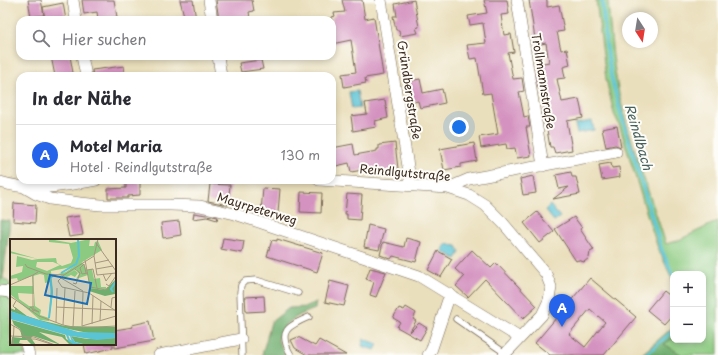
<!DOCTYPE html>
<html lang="de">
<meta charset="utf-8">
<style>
:root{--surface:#fff;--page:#f2f2f3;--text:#2b2b33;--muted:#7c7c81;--line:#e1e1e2;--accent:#2563eb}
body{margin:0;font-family:"Playpen Sans",sans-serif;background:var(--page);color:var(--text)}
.controls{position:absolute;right:12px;bottom:12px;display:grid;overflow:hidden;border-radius:8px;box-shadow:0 2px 6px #0003}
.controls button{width:36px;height:36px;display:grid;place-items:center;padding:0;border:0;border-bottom:1px solid var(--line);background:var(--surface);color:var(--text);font:20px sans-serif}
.compass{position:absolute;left:622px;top:12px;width:36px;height:36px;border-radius:50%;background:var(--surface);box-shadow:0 2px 6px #0003;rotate:168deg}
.you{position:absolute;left:459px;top:127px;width:14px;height:14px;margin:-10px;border:3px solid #fff;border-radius:50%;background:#1a73e8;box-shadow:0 0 0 6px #1a73e833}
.badge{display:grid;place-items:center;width:26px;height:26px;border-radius:50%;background:var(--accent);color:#fff;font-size:13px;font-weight:700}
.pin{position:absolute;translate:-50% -33px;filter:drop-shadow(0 1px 2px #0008)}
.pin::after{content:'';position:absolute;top:21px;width:14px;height:12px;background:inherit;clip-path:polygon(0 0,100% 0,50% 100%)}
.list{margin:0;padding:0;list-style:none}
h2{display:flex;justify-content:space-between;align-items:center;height:52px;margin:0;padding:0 16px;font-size:17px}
h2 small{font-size:13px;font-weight:400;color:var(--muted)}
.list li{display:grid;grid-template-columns:26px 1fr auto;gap:12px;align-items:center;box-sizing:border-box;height:60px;padding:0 16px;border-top:1px solid var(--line)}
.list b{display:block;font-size:15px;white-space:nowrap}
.list p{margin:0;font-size:13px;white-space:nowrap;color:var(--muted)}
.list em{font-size:13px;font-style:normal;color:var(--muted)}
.icon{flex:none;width:22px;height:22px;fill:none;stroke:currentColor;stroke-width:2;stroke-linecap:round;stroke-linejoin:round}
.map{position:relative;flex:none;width:718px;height:355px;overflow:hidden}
.search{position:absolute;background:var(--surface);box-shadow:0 2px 6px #0003;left:16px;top:16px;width:320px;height:44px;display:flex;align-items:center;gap:10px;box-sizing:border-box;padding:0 14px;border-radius:12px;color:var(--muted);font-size:15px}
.panel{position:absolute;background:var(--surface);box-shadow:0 2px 6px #0003;left:16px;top:72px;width:320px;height:112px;border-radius:12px}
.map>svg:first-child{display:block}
</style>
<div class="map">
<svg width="718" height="355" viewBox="0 0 718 355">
<rect width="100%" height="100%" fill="#fdfcf7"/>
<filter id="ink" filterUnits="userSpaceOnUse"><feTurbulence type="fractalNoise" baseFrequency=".025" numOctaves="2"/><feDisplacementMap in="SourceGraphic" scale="8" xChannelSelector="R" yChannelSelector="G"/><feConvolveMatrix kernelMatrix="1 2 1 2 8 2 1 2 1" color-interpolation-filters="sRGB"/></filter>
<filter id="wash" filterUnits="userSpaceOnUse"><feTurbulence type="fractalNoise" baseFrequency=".012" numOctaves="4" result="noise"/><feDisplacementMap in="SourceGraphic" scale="16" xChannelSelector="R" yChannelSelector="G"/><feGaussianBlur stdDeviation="0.9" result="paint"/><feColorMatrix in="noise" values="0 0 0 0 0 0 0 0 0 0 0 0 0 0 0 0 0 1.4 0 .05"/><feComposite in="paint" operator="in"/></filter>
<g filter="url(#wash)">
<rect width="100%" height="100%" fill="#eadfbc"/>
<!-- green -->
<path fill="#8bca80" stroke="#637a4f" d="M596,0H608C611,36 613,72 622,106C634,153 651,198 666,244L679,240L718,221V355H682L664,344L673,338V340H703V317L707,314L703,313V274H673V281L658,248L650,224L619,124L614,114L606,79Z
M3,278L11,284V344H23L26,355H0V279Z"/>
<!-- forest -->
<path fill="#70ae6e" stroke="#566c46" d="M0,220L10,221L3,278L0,279Z
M316,302L315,309C303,313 287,320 281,332C279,334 279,338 278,341L286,355H262L271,322L289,308L306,307Z
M673,327V338L664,344L682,355H641Z"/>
<!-- water -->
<path fill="#5ac4d5" stroke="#4a777a" d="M357,91L360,108L352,109L349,92Z
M592,121L594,130L577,133L575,124Z
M550,205L560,217L554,221L545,210Z
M446,244L457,246L460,252L456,259L442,251Z
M364,339L378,344L375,350L362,346Z"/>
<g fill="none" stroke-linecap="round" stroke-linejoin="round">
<!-- stream -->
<path stroke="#5ac4d5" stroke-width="3.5" d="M602,0L606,43L611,76L621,114L662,251L673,275
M645,355L673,331"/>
</g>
<g id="blocks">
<!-- building -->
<path fill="#d492c0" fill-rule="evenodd" d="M28,0H41L44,15L31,17Z
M82,0H114L117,17L98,20L97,12L84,14Z
M180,0H193L196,20H185Z
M216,0H252L254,11L249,12L250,18L240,20H219Z
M342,0H362L365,19L374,17L383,75L365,78L366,83L344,87L342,74L356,72L351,40L332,44V17L335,16L334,13L345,12Z
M414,0L419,27L416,28L418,33L400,36L399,30H396L393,16H397L395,4Z
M484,0H507L509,14L501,15L504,35L511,34L514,52L508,53L513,79L522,78L524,91L519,92L524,117L528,116L530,127H526L531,156L517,158L515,148L507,149L506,144L481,148L479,137L498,134L491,93L483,94L477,58L470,59L467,45L486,43L483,23L470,25L468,16L487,13Z
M529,0H547V7L559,5L564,31L557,32L561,50L567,49L570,65L563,67L565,78L557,79L562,102L579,99L583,118L567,121L572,150L555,153L553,147H550L546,124H544L542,113H544L543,109L546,108L542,88H538L536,75H539L538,64L549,62L546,43L536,45Z
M63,3L66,20H45L43,7Z
M51,56H70L73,73L55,76Z
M261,60L263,69L241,72L239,63Z
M124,66L125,76H93L92,70Z
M420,79L423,93L442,89L445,103L420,108L418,101L409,103L405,82Z
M385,100L388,118L375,121L376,127L353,131L351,116L367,114L365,103Z
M617,126L621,147L615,145L606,147L602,129Z
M395,143L398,169L375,173V168L351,172L349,163L332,167V148L353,144L355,155L377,151V149H379V145Z
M474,143L477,161L461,164V167L444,170L440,149Z
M611,163L612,168L619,167L620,177L602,180L599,165Z
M571,172L572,177H576L580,194L553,199L569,187L559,189L556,175Z
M533,176L536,193L523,195L520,179Z
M140,182V195L128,196V198H108V189L126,188V183Z
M210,184L230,185L228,205L208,201Z
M263,188L280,189L278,213L261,212Z
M301,192L322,193L321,213L300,212Z
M347,194L362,195L360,220L347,219V214H345Z
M14,203L36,205L35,223L13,221Z
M537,212L554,232L540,243L524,223Z
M194,213L218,217L217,220L207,217L193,219Z
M79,216L83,235L69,237L65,218Z
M574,217L582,228L580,229L594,250L590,252L589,258L584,262L578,260L576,261L555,229Z
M179,221L181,235L163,238L161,223Z
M368,225L384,229L379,250L364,247Z
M223,238L244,241L242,253L221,249Z
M406,238L421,242L416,262L393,256L391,259L380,255L383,242L404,247Z
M277,239L323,253L317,272L267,256L272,240L277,241Z
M472,250L491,268L496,263L537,306L523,319L485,279L468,297L456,286L464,277L455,269Z
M438,251L452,259L441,277L428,270Z
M370,268L386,272L376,297L370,295L374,282L366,279Z
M590,278L636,317L604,355H550L535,343ZM590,309L605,322L585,347L569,334Z
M330,281L349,286L344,306L325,302Z
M663,291L673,299V314L664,324L647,310Z
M264,296L265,311L246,312L245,297Z
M406,307L416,313L413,319L416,321L409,333L419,323L427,328L420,340L397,327L400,322L393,318L399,308L404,310Z
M150,321L154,341L115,348V330L133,327L132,325Z
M298,337L315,346L319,340L346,355H307L295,348L291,340Z
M84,344H113V348L86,354Z"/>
</g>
</g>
<g filter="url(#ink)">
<use href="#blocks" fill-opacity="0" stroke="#786955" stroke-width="1"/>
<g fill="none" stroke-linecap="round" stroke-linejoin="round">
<defs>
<path id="service" d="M456,319L505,353
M242,355L240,292L241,285L245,281L256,280L298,293
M291,355C277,331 288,326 309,317"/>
<path id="minor" d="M73,0L76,20
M209,0L212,20
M381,0L411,185
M517,0L543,166
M82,56L86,76
M218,56L221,76
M319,180L448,188L469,195L485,205L503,223L546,274L551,287L549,300L542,315L504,355
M0,182C32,192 64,186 96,180
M24,187L36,194L50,199L80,203L101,205H170L200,206L235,214L419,276L520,338
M448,188L469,179L616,152
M0,291L11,292V294
M26,344L29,355
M159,355L241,339
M428,355L431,351L450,294"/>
</defs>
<!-- service casing -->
<use href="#service" stroke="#786955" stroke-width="7"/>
<!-- minor casing -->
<use href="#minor" stroke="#786955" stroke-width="12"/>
<!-- service -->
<use href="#service" stroke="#fff" stroke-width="5.5"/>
<!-- minor -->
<use href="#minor" stroke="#fff" stroke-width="11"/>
</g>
</g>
<g text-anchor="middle" stroke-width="4" stroke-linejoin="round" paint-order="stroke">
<!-- street labels -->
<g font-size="12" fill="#3b2a1e" stroke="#fdfcf7">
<text transform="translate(543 81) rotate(81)" y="4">Trollmannstraße</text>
<text transform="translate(409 90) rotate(81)" y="4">Gründbergstraße</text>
<text transform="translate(405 173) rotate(5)" y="4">Reindlgutstraße</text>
<text transform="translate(257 209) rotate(17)" y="4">Mayrpeterweg</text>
</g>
<!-- water labels -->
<g font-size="13" font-style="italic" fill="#46605e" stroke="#fdfcf7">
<text transform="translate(639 137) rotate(74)" y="5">Reindlbach</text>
</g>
</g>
<!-- overview -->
<g transform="translate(10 239)">
<rect width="106" height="106" fill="#eadfbc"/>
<path d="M39,0L61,4L80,0L79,7H84L85,3L88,2L92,11L69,25L72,23L77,31L82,30L84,40L90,39L91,48H96L97,51L80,49L78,36L66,40L69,35L66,30L58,35L65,31L68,34L65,38L61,36L55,39L48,35L56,33L67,25V23L62,28L41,32L43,53L39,82L30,81L0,55L1,47H23L22,37L8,42L7,39L0,40V37L12,33L13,27L6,28L7,17L22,21L28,20L0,14V12L28,20L46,19L47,24L52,27L61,24L63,19L59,5L39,3ZM27,23H43L50,26L37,32L26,28ZM30,35L34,36L35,44L41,43L39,79L30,76L31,71L25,67L23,37ZM8,54L24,55V67H19L9,60Z" fill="#8bca80" fill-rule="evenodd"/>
<path d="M106,40L105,55L95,57L79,52L80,49L95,51ZM5,68L17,77L29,81L55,87L106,88V94L83,95L39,86L0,72V69L5,71ZM2,81L55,96L56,100L65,105L60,106L52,98L29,93L51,106L23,97L21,99L26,106H22L17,101H10L9,104L18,106H1L2,98L12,99L10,90L4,86ZM61,97L77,100L106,99V105H73L65,103Z" fill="#70ae6e"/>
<path d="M0,72L68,93L106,94V99L87,101L61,97L65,103L77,106H65L58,102L62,103L60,97L0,80Z" fill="#5ac4d5"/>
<path fill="none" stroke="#5ac4d5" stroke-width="2" d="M51,34L66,25L69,17L68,1M103,53L101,50L106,42M39,79L42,53L40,39L44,36M56,93L59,101L68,106"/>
<path fill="none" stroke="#a4977d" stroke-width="1" d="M86,4L106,32M84,17L87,36L106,34M75,21L80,48L96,51L98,48M85,24L99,21M15,25L17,28L36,35L54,36L84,17L88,0M86,30L103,27M77,31L83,30L87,49M76,34L74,25L70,29L72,35L78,34M93,35L96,42L102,34M54,36L48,42L52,48L79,54L106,72M51,39L73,52M63,44L66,45L70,34L65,30M96,45L99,47L106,37M0,46L23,36M73,53L72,87L106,77M0,57L29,77L53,86L68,89L106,87M6,62L3,67L9,73M46,68L105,71M101,68L102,59L106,58M19,70L21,68L23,71L29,73L24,70M23,73V36L28,33M90,82L91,62M46,83L47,49M0,85L9,90L17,100H25L44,106M82,85L83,57M53,86L55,49M63,88L65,52M0,97L24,98L45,106M3,106L4,87"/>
<path fill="#1f6fb2" fill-opacity="0.15" stroke="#1f6fb2" stroke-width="2" d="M40,36L81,44L77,65L35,56Z"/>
<rect width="106" height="106" fill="none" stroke="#3b2a1e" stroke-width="2"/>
</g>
</svg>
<div class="controls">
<button>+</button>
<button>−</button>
</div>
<svg class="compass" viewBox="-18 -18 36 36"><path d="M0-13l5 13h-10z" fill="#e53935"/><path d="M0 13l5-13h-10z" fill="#7c7c81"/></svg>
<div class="you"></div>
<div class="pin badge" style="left:562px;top:327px">A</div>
<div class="search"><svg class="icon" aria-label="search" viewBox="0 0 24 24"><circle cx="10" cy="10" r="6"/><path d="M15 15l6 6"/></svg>Hier suchen</div>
<section class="panel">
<h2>In der Nähe<small></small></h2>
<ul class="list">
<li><span class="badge">A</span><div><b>Motel Maria</b><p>Hotel · Reindlgutstraße</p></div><em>130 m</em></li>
</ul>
</section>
</div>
